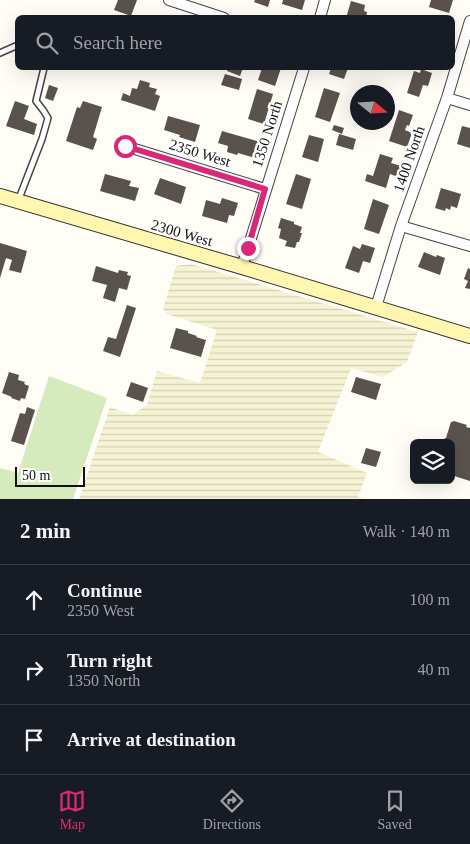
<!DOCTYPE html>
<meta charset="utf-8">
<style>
:root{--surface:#171b24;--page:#20242c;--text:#f1f3f6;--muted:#9ea1a6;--line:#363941;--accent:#db2777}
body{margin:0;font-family:Georgia,serif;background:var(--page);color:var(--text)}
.controls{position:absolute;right:15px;bottom:15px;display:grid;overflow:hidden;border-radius:8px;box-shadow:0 5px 20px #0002}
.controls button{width:45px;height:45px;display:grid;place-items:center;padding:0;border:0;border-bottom:1px solid var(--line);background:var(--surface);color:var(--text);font:25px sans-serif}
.compass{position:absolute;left:350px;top:85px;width:45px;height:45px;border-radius:50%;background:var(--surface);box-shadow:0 5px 20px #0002;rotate:108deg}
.scale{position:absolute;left:15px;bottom:12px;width:70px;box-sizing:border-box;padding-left:5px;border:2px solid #111;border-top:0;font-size:14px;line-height:18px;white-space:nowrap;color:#111;-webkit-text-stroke:4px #fff;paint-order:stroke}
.stop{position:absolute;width:15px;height:15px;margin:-11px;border:4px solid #db2777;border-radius:50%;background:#fff}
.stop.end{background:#db2777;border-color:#fff;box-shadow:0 1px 5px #0008}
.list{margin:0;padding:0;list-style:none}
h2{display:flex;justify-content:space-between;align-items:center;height:65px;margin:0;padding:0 20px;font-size:21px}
h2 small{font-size:16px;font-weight:400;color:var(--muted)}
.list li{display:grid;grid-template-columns:32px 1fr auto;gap:15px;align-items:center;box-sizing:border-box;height:70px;padding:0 20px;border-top:1px solid var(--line)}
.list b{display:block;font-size:19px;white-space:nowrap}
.list p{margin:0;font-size:16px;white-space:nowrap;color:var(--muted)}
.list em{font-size:16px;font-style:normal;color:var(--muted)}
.icon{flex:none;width:28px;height:28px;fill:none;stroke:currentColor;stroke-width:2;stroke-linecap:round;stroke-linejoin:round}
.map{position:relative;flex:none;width:470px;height:499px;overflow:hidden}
.search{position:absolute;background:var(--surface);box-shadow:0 5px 20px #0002;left:15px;right:15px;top:15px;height:55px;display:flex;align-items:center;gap:12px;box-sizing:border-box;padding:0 18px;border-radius:8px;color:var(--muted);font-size:19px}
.sheet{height:275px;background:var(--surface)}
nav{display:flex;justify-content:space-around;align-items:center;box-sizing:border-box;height:70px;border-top:1px solid var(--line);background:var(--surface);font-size:14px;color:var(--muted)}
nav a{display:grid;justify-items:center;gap:2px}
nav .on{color:var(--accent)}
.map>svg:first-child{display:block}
</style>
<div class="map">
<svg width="470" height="499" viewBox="0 0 470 499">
<defs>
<pattern id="farmland-rules" width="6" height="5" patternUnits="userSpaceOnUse" patternTransform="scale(1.25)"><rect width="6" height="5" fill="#f6f3d4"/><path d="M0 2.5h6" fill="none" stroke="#d2cfb5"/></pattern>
</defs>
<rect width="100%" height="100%" fill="#fffdf5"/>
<!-- farmland -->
<path fill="url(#farmland-rules)" d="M191,264L418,332L407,362L383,377L351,368L318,452L367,473L358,497L364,499H79L110,407L132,415L147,405L157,371L200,383L217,330L167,314L163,309L176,266Z"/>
<!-- grass -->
<path fill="#d5ebbd" d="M49,376L107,398L73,499H0V468L18,473Z"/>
<!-- building -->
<path fill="#5a524d" d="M118,0H137L131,16L114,10Z
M255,0H270L268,7L254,2Z
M283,0H305L302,10L282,4Z
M431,0H453L449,13L429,7Z
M351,1L365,5L364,11L367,12L366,18H346Z
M228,68H243L240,76L227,71Z
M262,68H281L275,86L258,80Z
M331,68H348L344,79L329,74Z
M421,69L432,73L428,86L423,85L419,97L407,93L414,71L420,73Z
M225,74L242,79L239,90L221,85Z
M140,80L150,83L149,87L157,89L155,94L160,96L155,111L121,100L123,93L130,96L132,88L137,89Z
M49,85L58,88L53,101L45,98Z
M324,88L340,93L330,122L315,117Z
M257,89L273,94L264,124L248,119Z
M15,101L29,106L24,119L37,124L34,135L6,126Z
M83,101L102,107L93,137L97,139L93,150L66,141L77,107L80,108Z
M399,110L413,115L409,126L407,125L405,130L412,133L407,147L389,141Z
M168,116L200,125L195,142L179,137L180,135L164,130Z
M334,125L344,128L342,134L332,130Z
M462,126L470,128V148L457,144Z
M222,131L260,142L255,158L238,153L237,155L227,152L228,146L218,143Z
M339,134L356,139L353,150L336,145Z
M309,135L324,139L318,162L302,157Z
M380,154L393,158L391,163L401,166L398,177L390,174L386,188L365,181L367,174L373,176Z
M105,174L131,181L129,186L139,188L135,201L100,191Z
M296,174L311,179L302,209L286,204Z
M160,178L186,187L181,204L154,194Z
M441,188L461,194L457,208L451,206L450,210L446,208L445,211L435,208Z
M222,198L238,203L234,216L229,215L227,223L202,216L206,200L220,204Z
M373,199L389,205L379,234L364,229Z
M281,218L294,222V224L302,227L300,233H302L299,242H297L295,248L285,246L287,241L279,238L281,229L278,228Z
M0,243L27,251L21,273L9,270L12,260L6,258L0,278Z
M362,244L375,248L370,263L363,261L359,273L345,268L353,246L360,249Z
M424,252L436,257L437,255L445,258L440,275L418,267Z
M96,266L118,273L119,270L128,272L127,275L131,276L127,290L119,288L115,302L103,298L107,285L92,281Z
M468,268L470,269V289L465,288L468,281L464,279Z
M127,305L136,308L120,357L103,351L108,337L116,339Z
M176,328L188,331V333L197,336L196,337L206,340L201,357L170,348Z
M9,372L19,375L18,380L25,382L24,384L29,386L25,399L21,398L20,401L11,398L12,397L2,393Z
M356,377L381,384L376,400L351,392Z
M131,382L148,388L143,402L126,396Z
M27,407L35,410L24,445L11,441L20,413L25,414Z
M454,421L467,425L466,427L470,428V481L451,475V443H442L445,438H446L451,422H452Z
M366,448L381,452L376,467L361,463Z"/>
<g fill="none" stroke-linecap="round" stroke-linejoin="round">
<defs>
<path id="lane" d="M0,53L18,45
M18,201L42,139L48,118L43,110L36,101L44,68"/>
<path id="street" d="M169,0L224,18
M320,18L325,0
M447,98L470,105
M125,146L265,189
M401,226L470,246
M242,267L304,68
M376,307L401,226L447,98L470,21"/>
<path id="secondary" d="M0,196L242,267L470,336"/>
</defs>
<!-- lane casing -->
<use href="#lane" stroke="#444" stroke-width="8"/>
<!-- street casing -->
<use href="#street" stroke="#444" stroke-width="12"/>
<!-- secondary casing -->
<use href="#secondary" stroke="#333" stroke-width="16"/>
<!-- lane -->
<use href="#lane" stroke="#fff" stroke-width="5"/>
<!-- street -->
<use href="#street" stroke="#fff" stroke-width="10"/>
<!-- secondary -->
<use href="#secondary" stroke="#fff6b0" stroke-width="14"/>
</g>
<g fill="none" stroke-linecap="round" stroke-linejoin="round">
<!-- route -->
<path stroke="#db2777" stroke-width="6" d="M125,146L265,189L248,248"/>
</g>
<g text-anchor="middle" stroke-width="5" stroke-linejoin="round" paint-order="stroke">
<!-- street labels -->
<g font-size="15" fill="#111" stroke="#fff">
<text transform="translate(267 134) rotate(-72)" y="5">1350 North</text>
<text transform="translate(200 153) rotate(17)" y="5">2350 West</text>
<text transform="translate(409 159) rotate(-71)" y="5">1400 North</text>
<text transform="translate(182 233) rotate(16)" y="5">2300 West</text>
</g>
</g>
</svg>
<div class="controls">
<button><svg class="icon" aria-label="layers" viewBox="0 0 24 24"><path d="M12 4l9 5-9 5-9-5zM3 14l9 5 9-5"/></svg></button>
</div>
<svg class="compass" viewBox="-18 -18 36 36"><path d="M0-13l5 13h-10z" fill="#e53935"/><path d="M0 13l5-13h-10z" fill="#9ea1a6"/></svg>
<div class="scale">50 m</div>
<div class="stop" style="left:125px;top:146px"></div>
<div class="stop end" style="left:248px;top:248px"></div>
<div class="search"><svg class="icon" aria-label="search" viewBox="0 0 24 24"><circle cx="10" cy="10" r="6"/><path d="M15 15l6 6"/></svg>Search here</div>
</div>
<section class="sheet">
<h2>2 min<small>Walk · 140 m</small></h2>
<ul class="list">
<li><svg class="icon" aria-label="ahead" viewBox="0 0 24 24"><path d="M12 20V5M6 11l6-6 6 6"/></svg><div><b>Continue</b><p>2350 West</p></div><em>100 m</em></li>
<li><svg class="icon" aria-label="right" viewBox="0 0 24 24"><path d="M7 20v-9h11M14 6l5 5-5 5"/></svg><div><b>Turn right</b><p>1350 North</p></div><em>40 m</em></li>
<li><svg class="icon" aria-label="arrive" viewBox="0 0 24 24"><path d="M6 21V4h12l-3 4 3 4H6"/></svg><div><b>Arrive at destination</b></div></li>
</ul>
</section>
<nav>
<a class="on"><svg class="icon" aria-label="map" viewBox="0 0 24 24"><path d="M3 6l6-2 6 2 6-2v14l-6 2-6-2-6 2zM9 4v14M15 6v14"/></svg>Map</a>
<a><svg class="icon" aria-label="directions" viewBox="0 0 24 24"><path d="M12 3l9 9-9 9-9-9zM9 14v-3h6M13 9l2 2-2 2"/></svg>Directions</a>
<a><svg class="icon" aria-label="saved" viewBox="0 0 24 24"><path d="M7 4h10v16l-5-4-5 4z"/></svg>Saved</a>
</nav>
